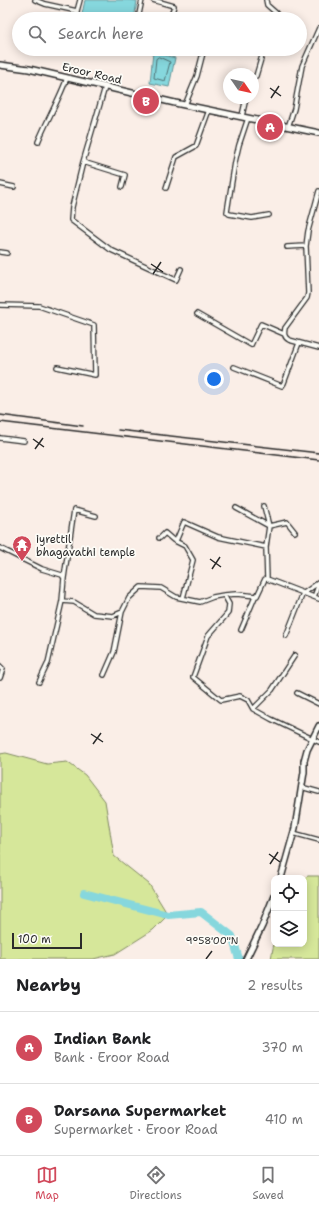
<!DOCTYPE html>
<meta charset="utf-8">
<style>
:root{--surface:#fff;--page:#f2f2f2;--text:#202124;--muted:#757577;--line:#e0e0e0;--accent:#d1495b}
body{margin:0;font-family:"Shantell Sans",sans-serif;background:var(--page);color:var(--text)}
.controls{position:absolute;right:12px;bottom:12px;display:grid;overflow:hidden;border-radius:8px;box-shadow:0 2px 10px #0003}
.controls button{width:36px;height:36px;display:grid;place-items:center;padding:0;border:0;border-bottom:1px solid var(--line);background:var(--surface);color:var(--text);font:20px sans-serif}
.compass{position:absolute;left:223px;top:68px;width:36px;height:36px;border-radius:50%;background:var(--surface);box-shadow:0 2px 10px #0003;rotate:124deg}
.scale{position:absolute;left:12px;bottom:10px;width:70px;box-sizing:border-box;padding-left:4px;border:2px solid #2b2b2b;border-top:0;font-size:11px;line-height:14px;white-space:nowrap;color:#2b2b2b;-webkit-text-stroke:3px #fdfcf7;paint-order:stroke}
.you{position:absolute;left:214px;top:379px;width:14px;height:14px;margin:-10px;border:3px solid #fff;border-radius:50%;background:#1a73e8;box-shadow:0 0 0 6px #1a73e833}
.badge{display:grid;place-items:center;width:26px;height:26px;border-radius:50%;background:var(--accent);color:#fff;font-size:13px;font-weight:700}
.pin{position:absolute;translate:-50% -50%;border:2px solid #fff;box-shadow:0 1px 4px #0006}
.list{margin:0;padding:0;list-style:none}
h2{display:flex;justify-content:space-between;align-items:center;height:52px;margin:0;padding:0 16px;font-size:17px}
h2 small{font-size:13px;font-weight:400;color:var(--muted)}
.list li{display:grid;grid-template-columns:26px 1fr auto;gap:12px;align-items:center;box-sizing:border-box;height:72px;padding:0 16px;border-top:1px solid var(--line)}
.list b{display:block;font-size:15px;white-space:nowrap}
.list p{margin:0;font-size:13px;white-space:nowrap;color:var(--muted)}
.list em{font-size:13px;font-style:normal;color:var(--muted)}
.icon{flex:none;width:22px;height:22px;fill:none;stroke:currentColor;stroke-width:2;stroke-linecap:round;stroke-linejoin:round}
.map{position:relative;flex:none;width:319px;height:959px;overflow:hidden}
.search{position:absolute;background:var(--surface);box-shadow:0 2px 10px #0003;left:12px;right:12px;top:12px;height:44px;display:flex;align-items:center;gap:10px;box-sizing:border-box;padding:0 14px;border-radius:22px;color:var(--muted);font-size:15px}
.sheet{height:196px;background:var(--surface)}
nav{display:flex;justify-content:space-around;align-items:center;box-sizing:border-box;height:56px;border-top:1px solid var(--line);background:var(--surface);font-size:11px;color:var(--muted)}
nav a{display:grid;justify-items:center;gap:2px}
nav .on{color:var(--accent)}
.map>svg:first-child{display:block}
</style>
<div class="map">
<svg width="319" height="959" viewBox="0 0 319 959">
<rect width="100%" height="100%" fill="#faeee7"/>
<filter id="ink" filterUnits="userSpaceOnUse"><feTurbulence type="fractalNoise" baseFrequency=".025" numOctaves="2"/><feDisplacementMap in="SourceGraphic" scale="8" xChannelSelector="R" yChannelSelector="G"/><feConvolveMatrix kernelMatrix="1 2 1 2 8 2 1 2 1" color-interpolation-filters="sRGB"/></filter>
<g filter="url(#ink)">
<!-- green -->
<path fill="#d6e79a" stroke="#808962" d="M6,753L47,764L67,762L85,775L105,801L114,856L149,884L168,915L153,930L115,954L93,959H0V754Z
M308,876H319V959H271L274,943L304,944V878Z"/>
<!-- water -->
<path fill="#86d7dd" stroke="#629296" d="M85,0H129L137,1L134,19H81Z
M153,52L175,58L169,87L150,83Z"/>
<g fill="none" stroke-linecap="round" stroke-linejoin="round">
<!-- shore -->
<path stroke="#4f7072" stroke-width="1" d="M159,57L170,62L165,81L154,78L156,59Z"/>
<!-- river -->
<path stroke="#86d7dd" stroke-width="8" d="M84,893L168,915L201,912L232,936L239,959"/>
<defs>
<path id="street" d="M35,0L45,4L77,11L80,0
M153,0L174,6L170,19
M266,0L267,5L276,13L274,19
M77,11V19
M138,19L142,0
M253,78L256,76L264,49
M105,87L83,162L125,175L122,187
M185,105L197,76L204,49
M242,116L246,98
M248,118L239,145L235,162L227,212L229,214L252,218L269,215
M288,127L294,109L302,66L319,28
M38,142C47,120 59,100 67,78
M83,162L72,207L71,220L111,250L176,280L181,269
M0,184L14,187
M166,188L176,157L196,146L209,110
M319,191L308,231L306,246L308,293L307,298L285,328C284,334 284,337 289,340L319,348
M287,247L306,246
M0,252L7,253
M0,305L39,306L94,325L95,375L57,367
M197,314L251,345L261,324L284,334
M234,367L282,386L284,383L299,343
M0,438L24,441
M264,506L269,526L287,522L295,532
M159,538H160L165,533L173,540L185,546L193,560L183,598
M176,541L184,522L218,537L266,547L269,526L236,508
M266,547L267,579
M0,548L42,569L62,575L64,578L62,601L74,602L94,614L113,616L122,612L129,598L141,587L161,588L176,597L200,602L213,597L224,595L229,604L228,613L208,636L193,677L221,700L240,696L248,700L253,709L271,719L319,742
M64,578L74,510L96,516
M304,593L318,583
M224,595L236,594L257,596L265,579H267L319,599
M314,597L319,583
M241,630L255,597
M286,636L303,593
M0,666L3,669L0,678
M104,675L114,652L122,612
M39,682L48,663L62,601
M297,693L319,704
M253,709L272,690L295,655
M301,787L319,792
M293,833L319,840"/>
<path id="secondary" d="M0,65L29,69L175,103L319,133
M281,878L295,828L304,772V761L307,750L319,726
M246,959L262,926L274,896"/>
</defs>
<!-- street casing -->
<use href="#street" stroke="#2b2b2b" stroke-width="6"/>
<!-- secondary casing -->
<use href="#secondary" stroke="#2b2b2b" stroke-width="8"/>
<!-- street -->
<use href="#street" stroke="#fdfcf7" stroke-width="3.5"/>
<!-- secondary -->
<use href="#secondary" stroke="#fdfcf7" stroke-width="5"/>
<!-- rail -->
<path stroke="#2b2b2b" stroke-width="1.5" d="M0,415L83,426
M0,422L319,460
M118,430L319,453"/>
</g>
</g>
<!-- ticks -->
<path fill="none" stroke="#2b2b2b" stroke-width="1.5" d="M270,88L281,96M271,98L279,86M151,264L163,272M153,274L161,262M33,439L44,447M35,449L43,438M210,559L221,567M212,569L220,557M91,734L103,742M93,744L101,733M269,854L280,862M270,864L278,852M206,959L212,951"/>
<!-- icons -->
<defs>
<symbol id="temple-pin" viewBox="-11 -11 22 30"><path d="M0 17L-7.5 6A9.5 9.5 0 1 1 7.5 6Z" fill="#d1495b" stroke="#fdfcf7"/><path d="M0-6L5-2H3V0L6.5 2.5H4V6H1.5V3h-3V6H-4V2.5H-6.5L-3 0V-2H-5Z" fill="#fff"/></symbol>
</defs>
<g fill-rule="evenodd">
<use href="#temple-pin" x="11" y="534" width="22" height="30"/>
</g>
<g text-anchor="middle" stroke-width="3.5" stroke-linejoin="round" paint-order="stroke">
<!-- street labels -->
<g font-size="11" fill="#2b2b2b" stroke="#fdfcf7">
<text transform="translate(92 73) rotate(13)" y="4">Eroor Road</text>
</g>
<!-- poi labels -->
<g font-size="11" fill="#2b2b2b" stroke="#fdfcf7" text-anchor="start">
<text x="36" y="543">iyrettil<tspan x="36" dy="13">bhagavathi temple</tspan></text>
</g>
</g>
<g font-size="10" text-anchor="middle" fill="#2b2b2b" stroke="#fdfcf7" stroke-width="3.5" stroke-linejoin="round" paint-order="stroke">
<text x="212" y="944">9°58'00"N</text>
</g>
</svg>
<div class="controls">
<button><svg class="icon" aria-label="locate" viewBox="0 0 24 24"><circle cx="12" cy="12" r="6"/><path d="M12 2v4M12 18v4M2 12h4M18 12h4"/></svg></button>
<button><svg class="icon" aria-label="layers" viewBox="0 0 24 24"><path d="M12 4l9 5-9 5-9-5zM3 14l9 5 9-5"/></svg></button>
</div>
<svg class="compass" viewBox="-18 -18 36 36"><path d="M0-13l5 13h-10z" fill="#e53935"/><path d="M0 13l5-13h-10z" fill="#757577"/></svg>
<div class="scale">100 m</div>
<div class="you"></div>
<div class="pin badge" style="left:270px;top:127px">A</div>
<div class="pin badge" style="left:146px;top:101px">B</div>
<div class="search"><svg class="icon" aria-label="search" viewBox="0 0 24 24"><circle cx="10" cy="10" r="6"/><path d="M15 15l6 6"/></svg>Search here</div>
</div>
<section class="sheet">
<h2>Nearby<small>2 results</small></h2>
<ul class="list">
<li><span class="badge">A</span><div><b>Indian Bank</b><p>Bank · Eroor Road</p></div><em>370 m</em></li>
<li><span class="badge">B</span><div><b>Darsana Supermarket</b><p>Supermarket · Eroor Road</p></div><em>410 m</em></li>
</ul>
</section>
<nav>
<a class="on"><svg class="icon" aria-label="map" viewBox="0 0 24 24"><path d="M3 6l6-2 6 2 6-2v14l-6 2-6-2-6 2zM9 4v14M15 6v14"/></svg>Map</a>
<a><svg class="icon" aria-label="directions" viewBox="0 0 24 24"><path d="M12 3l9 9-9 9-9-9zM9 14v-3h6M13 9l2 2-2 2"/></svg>Directions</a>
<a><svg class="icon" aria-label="saved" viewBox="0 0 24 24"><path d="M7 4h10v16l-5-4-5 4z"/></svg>Saved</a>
</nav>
